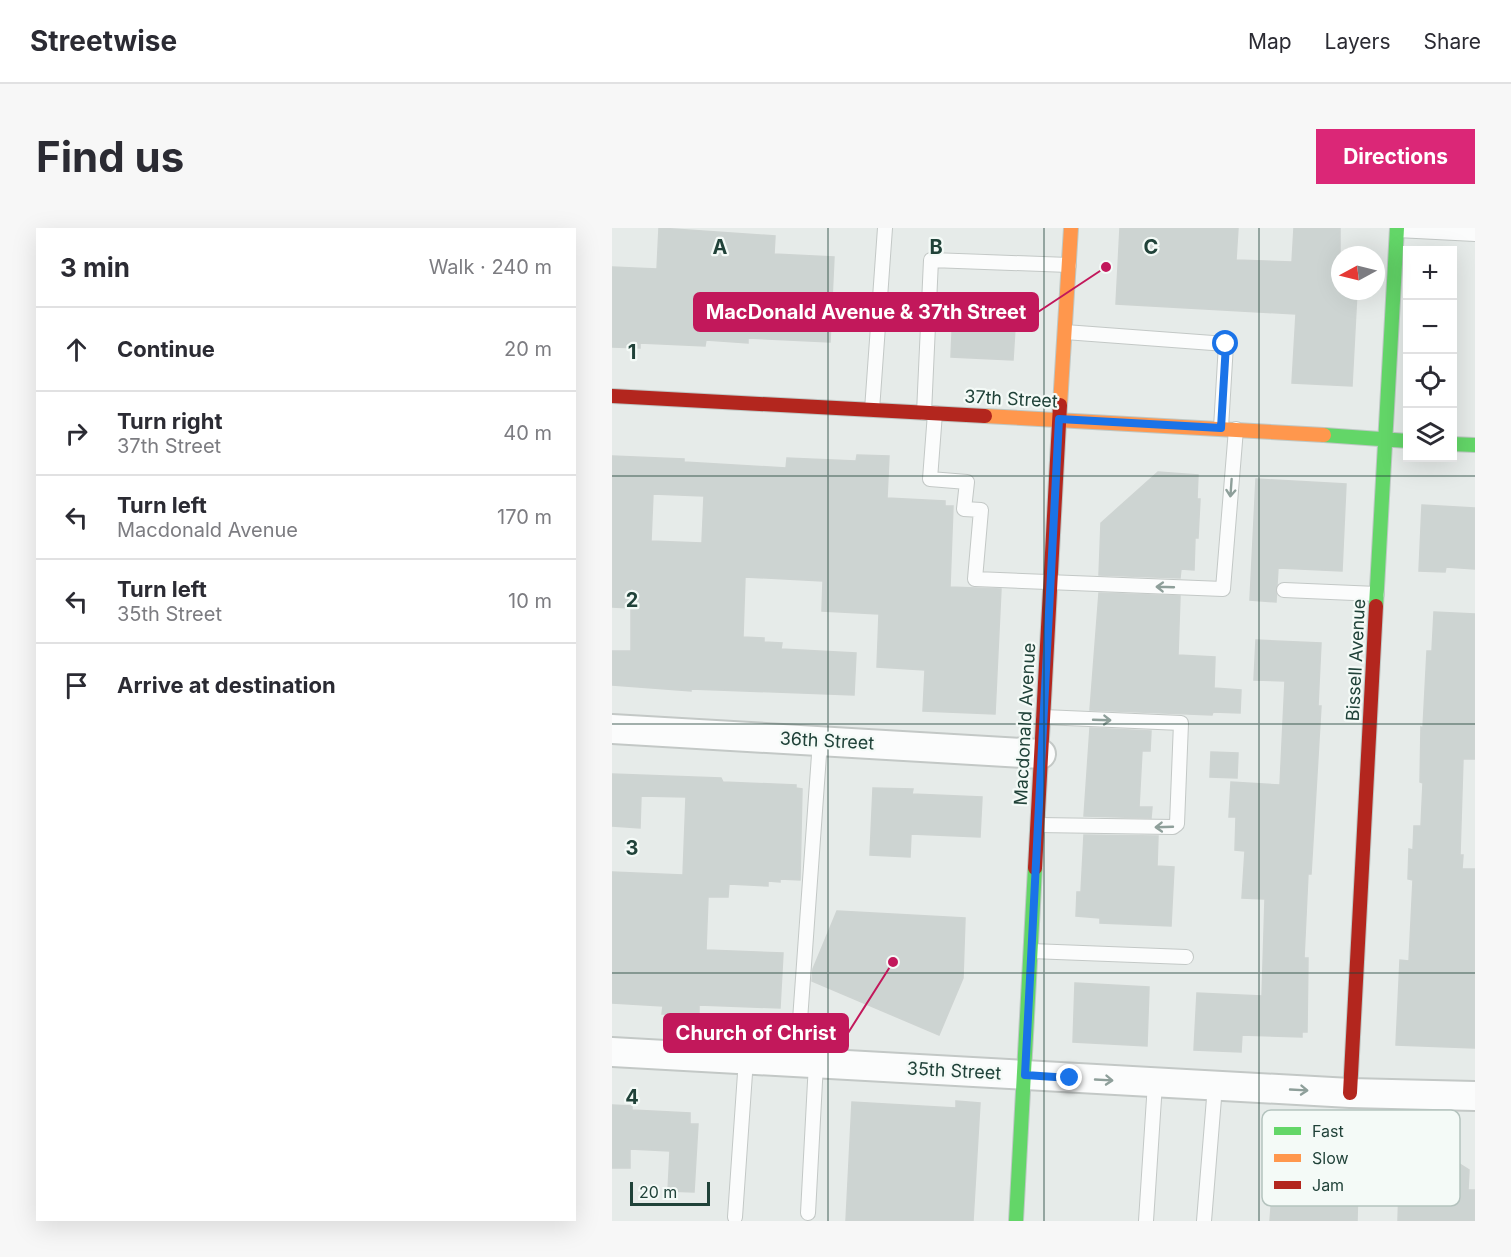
<!DOCTYPE html>
<meta charset="utf-8">
<style>
:root{--surface:#fff;--page:#f7f7f7;--text:#2b2b33;--muted:#7c7c81;--line:#e1e1e2;--accent:#db2777}
body{margin:0;font-family:Inter,sans-serif;background:var(--page);color:var(--text)}
.controls{position:absolute;right:18px;top:18px;display:grid;overflow:hidden;border-radius:0px;box-shadow:0 6px 24px #0002}
.controls button{width:54px;height:54px;display:grid;place-items:center;padding:0;border:0;border-bottom:2px solid var(--line);background:var(--surface);color:var(--text);font:30px sans-serif}
.compass{position:absolute;left:719px;top:18px;width:54px;height:54px;border-radius:50%;background:var(--surface);box-shadow:0 6px 24px #0002;rotate:263deg}
.scale{position:absolute;left:18px;bottom:15px;width:80px;box-sizing:border-box;padding-left:6px;border:3px solid #204239;border-top:0;font-size:16px;line-height:21px;white-space:nowrap;color:#204239;-webkit-text-stroke:4px #f4faf7;paint-order:stroke}
.stop{position:absolute;width:18px;height:18px;margin:-14px;border:4px solid #1a73e8;border-radius:50%;background:#fff}
.stop.end{background:#1a73e8;border-color:#fff;box-shadow:0 2px 6px #0008}
.list{margin:0;padding:0;list-style:none}
h2{display:flex;justify-content:space-between;align-items:center;height:78px;margin:0;padding:0 24px;font-size:26px}
h2 small{font-size:20px;font-weight:400;color:var(--muted)}
.list li{display:grid;grid-template-columns:39px 1fr auto;gap:18px;align-items:center;box-sizing:border-box;height:84px;padding:0 24px;border-top:2px solid var(--line)}
.list b{display:block;font-size:22px;white-space:nowrap}
.list p{margin:0;font-size:20px;white-space:nowrap;color:var(--muted)}
.list em{font-size:20px;font-style:normal;color:var(--muted)}
.icon{flex:none;width:33px;height:33px;fill:none;stroke:currentColor;stroke-width:2;stroke-linecap:round;stroke-linejoin:round}
.map{position:relative;flex:none;width:863px;height:993px;overflow:hidden;border-radius:0px}
header{display:flex;align-items:center;gap:36px;box-sizing:border-box;height:84px;padding:0 30px;background:var(--surface);border-bottom:2px solid var(--line)}
header strong{font-size:28px}
nav{display:flex;gap:33px;margin-inline-start:auto;font-size:21px}
.intro{display:flex;align-items:center;justify-content:space-between;box-sizing:border-box;height:144px;padding:0 36px}
h1{margin:0;font-size:42px}
.button{padding:15px 27px;border-radius:0px;background:var(--accent);color:#fff;font-size:21px;font-weight:700}
main{display:flex;gap:36px;padding:0 36px}
aside{flex:1;background:var(--surface);border-radius:0px;box-shadow:0 6px 24px #0002}
.map>svg:first-child{display:block}
</style>
<header>
<strong>Streetwise</strong>
<nav><a>Map</a><a>Layers</a><a>Share</a></nav>
</header>
<div class="intro"><h1>Find us</h1><a class="button">Directions</a></div>
<main>
<aside>
<h2>3 min<small>Walk · 240 m</small></h2>
<ul class="list">
<li><svg class="icon" aria-label="ahead" viewBox="0 0 24 24"><path d="M12 20V5M6 11l6-6 6 6"/></svg><div><b>Continue</b></div><em>20 m</em></li>
<li><svg class="icon" aria-label="right" viewBox="0 0 24 24"><path d="M7 20v-9h11M14 6l5 5-5 5"/></svg><div><b>Turn right</b><p>37th Street</p></div><em>40 m</em></li>
<li><svg class="icon" aria-label="left" viewBox="0 0 24 24"><path d="M17 20v-9H6M10 6l-5 5 5 5"/></svg><div><b>Turn left</b><p>Macdonald Avenue</p></div><em>170 m</em></li>
<li><svg class="icon" aria-label="left" viewBox="0 0 24 24"><path d="M17 20v-9H6M10 6l-5 5 5 5"/></svg><div><b>Turn left</b><p>35th Street</p></div><em>10 m</em></li>
<li><svg class="icon" aria-label="arrive" viewBox="0 0 24 24"><path d="M6 21V4h12l-3 4 3 4H6"/></svg><div><b>Arrive at destination</b></div></li>
</ul>
</aside>
<div class="map">
<svg width="863" height="993" viewBox="0 0 863 993">
<rect width="100%" height="100%" fill="#e6ebe9"/>
<!-- building -->
<path fill="#cdd4d2" stroke="#ced4d2" stroke-width="1.5" fill-rule="evenodd" d="M47,0L163,8L162,26L222,29L218,114L136,110V115L94,112L93,118L28,115V120L0,119V39L45,41Z
M508,0H626L624,32L680,34L682,0H728V63H745L740,158L680,155L684,86L504,76Z
M341,81L404,84L401,132L339,129Z
M245,227L277,228L275,270L333,273V278H341L338,359L389,361L383,486L311,483L313,442L265,439L267,386L210,383L211,353L133,349L131,409L152,410V414L170,415L169,421L244,425L242,467L79,461V463L0,457V423H19V380L0,379V228L72,231V234L174,240L175,230L244,233ZM41,266L92,268L90,315L39,313Z
M546,244L586,247L585,271H588L586,310H583L582,342L569,341L568,350L487,347L489,295Z
M644,251L734,256L730,343L666,340L664,374L638,372Z
M810,277L863,280V341L834,339L833,344L807,343Z
M487,365L568,368L566,427L603,429L602,460L629,462L628,485L601,484L600,487L478,482Z
M822,384L863,386V531H851L848,627H851L850,641H863V820L784,817L788,732L797,733L801,652L796,651L797,621L801,622L802,598H809L811,555L808,554L809,499L811,500L815,423H820Z
M644,412L709,415L706,478H709L705,546L699,646H696L692,730H696L695,804H690V809L630,807L629,824L582,822L585,765L650,768L653,671L630,670L633,623L623,622L624,589H617L619,554L668,557L673,453L642,452Z
M478,500L539,503L538,523H530L527,579H540L539,590L472,588Z
M599,524L626,525L625,550L598,549Z
M0,546L109,550L111,554L184,557V560L190,561L188,652L168,651V654L156,653V658L117,656L116,669H96L94,722L171,725L168,780L87,777V787L50,786L51,778L0,775V644L71,647L74,569L29,568L28,600L0,598Z
M261,560L301,561L300,566L370,569L368,609L299,606L298,629L258,627Z
M472,607L546,608L545,638L562,639L559,698L488,695V690L464,688L465,664H469Z
M225,683L353,690L351,750L327,807L200,753L201,741Z
M463,755L537,759L535,818L461,814Z
M344,873L368,875L361,993H234L240,874L344,880Z
M0,877L20,878V882L78,885V896H86L82,964L56,963L58,923L18,921V940H0Z
M680,910L712,923L731,936L730,955L746,956L745,993H658L661,953L678,954Z
M807,918L838,930L857,942L856,962H863V993H786L787,960L804,961Z"/>
<g fill="none" stroke-linecap="round" stroke-linejoin="round">
<defs>
<path id="lane" d="M785,2L863,6
M453,104L614,116L609,200
M260,182L273,0
M312,185L319,32L457,37
M323,185L318,251L355,254L352,281L369,282L363,351L611,361L624,201
M672,362L765,366
M426,597L561,599L565,596L569,495L431,489
M419,723L574,729
M185,834L208,513
M196,985L204,835
M123,989L134,831
M534,993L543,855
M592,993L603,858"/>
<path id="street" d="M0,501L429,526
M0,824L738,865L863,868"/>
<path id="fast" d="M712,207L796,213
M840,216L863,217
M764,378L785,0
M404,993L423,640"/>
<path id="slow" d="M448,177L459,0
M373,188L712,207"/>
<path id="jam" d="M0,168L373,188
M423,640L448,177
M738,865L764,378"/>
</defs>
<!-- lane casing -->
<use href="#lane" stroke="#c3c8c6" stroke-width="16"/>
<!-- street casing -->
<use href="#street" stroke="#c3c8c6" stroke-width="32"/>
<!-- fast casing -->
<use href="#fast" stroke="#bfc8c5" stroke-width="16"/>
<!-- slow casing -->
<use href="#slow" stroke="#bfc8c5" stroke-width="16"/>
<!-- jam casing -->
<use href="#jam" stroke="#bfc8c5" stroke-width="16"/>
<!-- lane -->
<use href="#lane" stroke="#fbfcfc" stroke-width="14"/>
<!-- street -->
<use href="#street" stroke="#fbfcfc" stroke-width="28"/>
<!-- fast -->
<use href="#fast" stroke="#63d668" stroke-width="14"/>
<!-- slow -->
<use href="#slow" stroke="#ff974d" stroke-width="14"/>
<!-- jam -->
<use href="#jam" stroke="#b3261e" stroke-width="14"/>
</g>
<!-- one-way arrows -->
<defs><path id="oneway-shaft" d="M-6 0H5M1.5-3L5.5 0L1.5 3" fill="none" stroke-width="1.6" stroke-linecap="round" stroke-linejoin="round" transform="scale(1.5)"/></defs>
<g stroke="#8e9f9a">
<use href="#oneway-shaft" transform="translate(619 260) rotate(94)"/>
<use href="#oneway-shaft" transform="translate(553 359) rotate(-178)"/>
<use href="#oneway-shaft" transform="translate(490 492) rotate(2)"/>
<use href="#oneway-shaft" transform="translate(552 599) rotate(178)"/>
<use href="#oneway-shaft" transform="translate(492 852) rotate(3)"/>
<use href="#oneway-shaft" transform="translate(687 862) rotate(3)"/>
</g>
<g fill="none" stroke-linecap="round" stroke-linejoin="round">
<!-- route -->
<path stroke="#1a73e8" stroke-width="8" d="M458,850L413,847L447,191L609,200L614,116"/>
</g>
<!-- grid -->
<path fill="none" stroke="#204239" stroke-width="1.5" stroke-opacity="0.55" d="M216,0V993M432,0V993M647,0V993M0,248H863M0,496H863M0,745H863"/>
<g text-anchor="middle" stroke-width="4.5" stroke-linejoin="round" paint-order="stroke">
<!-- street labels -->
<g font-size="18" fill="#204239" stroke="#f4faf7">
<text transform="translate(399 171) rotate(3)" y="6">37th Street</text>
<text transform="translate(744 432) rotate(-87)" y="6">Bissell Avenue</text>
<text transform="translate(413 496) rotate(-87)" y="6">Macdonald Avenue</text>
<text transform="translate(215 513) rotate(3)" y="6">36th Street</text>
<text transform="translate(342 843) rotate(3)" y="6">35th Street</text>
</g>
</g>
<!-- legend -->
<rect x="650" y="882" width="198" height="96" rx="9" fill="#f4faf7" stroke="#b4c3be" stroke-width="1.5"/>
<rect x="662" y="899" width="27" height="8" fill="#63d668"/>
<rect x="662" y="926" width="27" height="8" fill="#ff974d"/>
<rect x="662" y="953" width="27" height="8" fill="#b3261e"/>
<g font-size="16" fill="#204239">
<text x="700" y="909">Fast</text>
<text x="700" y="936">Slow</text>
<text x="700" y="963">Jam</text>
</g>
<g font-size="20" text-anchor="middle" font-weight="bold" fill="#204239" stroke="#f4faf7" stroke-width="4.5" stroke-linejoin="round" paint-order="stroke">
<text x="108" y="26">A</text>
<text x="324" y="26">B</text>
<text x="539" y="26">C</text>
<text x="20" y="131">1</text>
<text x="20" y="379">2</text>
<text x="20" y="627">3</text>
<text x="20" y="876">4</text>
</g>
<!-- callouts -->
<path fill="none" stroke="#c2185b" stroke-width="2" d="M494 39L426 84M281 734L236 805"/>
<g fill="#c2185b" stroke="#f4faf7" stroke-width="2">
<circle cx="494" cy="39" r="6"/>
<circle cx="281" cy="734" r="6"/>
</g>
<g fill="#c2185b" stroke="#c2185b" stroke-width="2">
<rect x="82" y="65" width="344" height="38" rx="6"/>
<rect x="52" y="786" width="184" height="38" rx="6"/>
</g>
<g font-size="20" text-anchor="middle" font-weight="bold" fill="#fff">
<text x="254" y="91">MacDonald Avenue &amp; 37th Street</text>
<text x="144" y="812">Church of Christ</text>
</g>
</svg>
<div class="controls">
<button>+</button>
<button>−</button>
<button><svg class="icon" aria-label="locate" viewBox="0 0 24 24"><circle cx="12" cy="12" r="6"/><path d="M12 2v4M12 18v4M2 12h4M18 12h4"/></svg></button>
<button><svg class="icon" aria-label="layers" viewBox="0 0 24 24"><path d="M12 4l9 5-9 5-9-5zM3 14l9 5 9-5"/></svg></button>
</div>
<svg class="compass" viewBox="-18 -18 36 36"><path d="M0-13l5 13h-10z" fill="#e53935"/><path d="M0 13l5-13h-10z" fill="#7c7c81"/></svg>
<div class="scale">20 m</div>
<div class="stop" style="left:614px;top:116px"></div>
<div class="stop end" style="left:458px;top:850px"></div>
</div>
</main>
